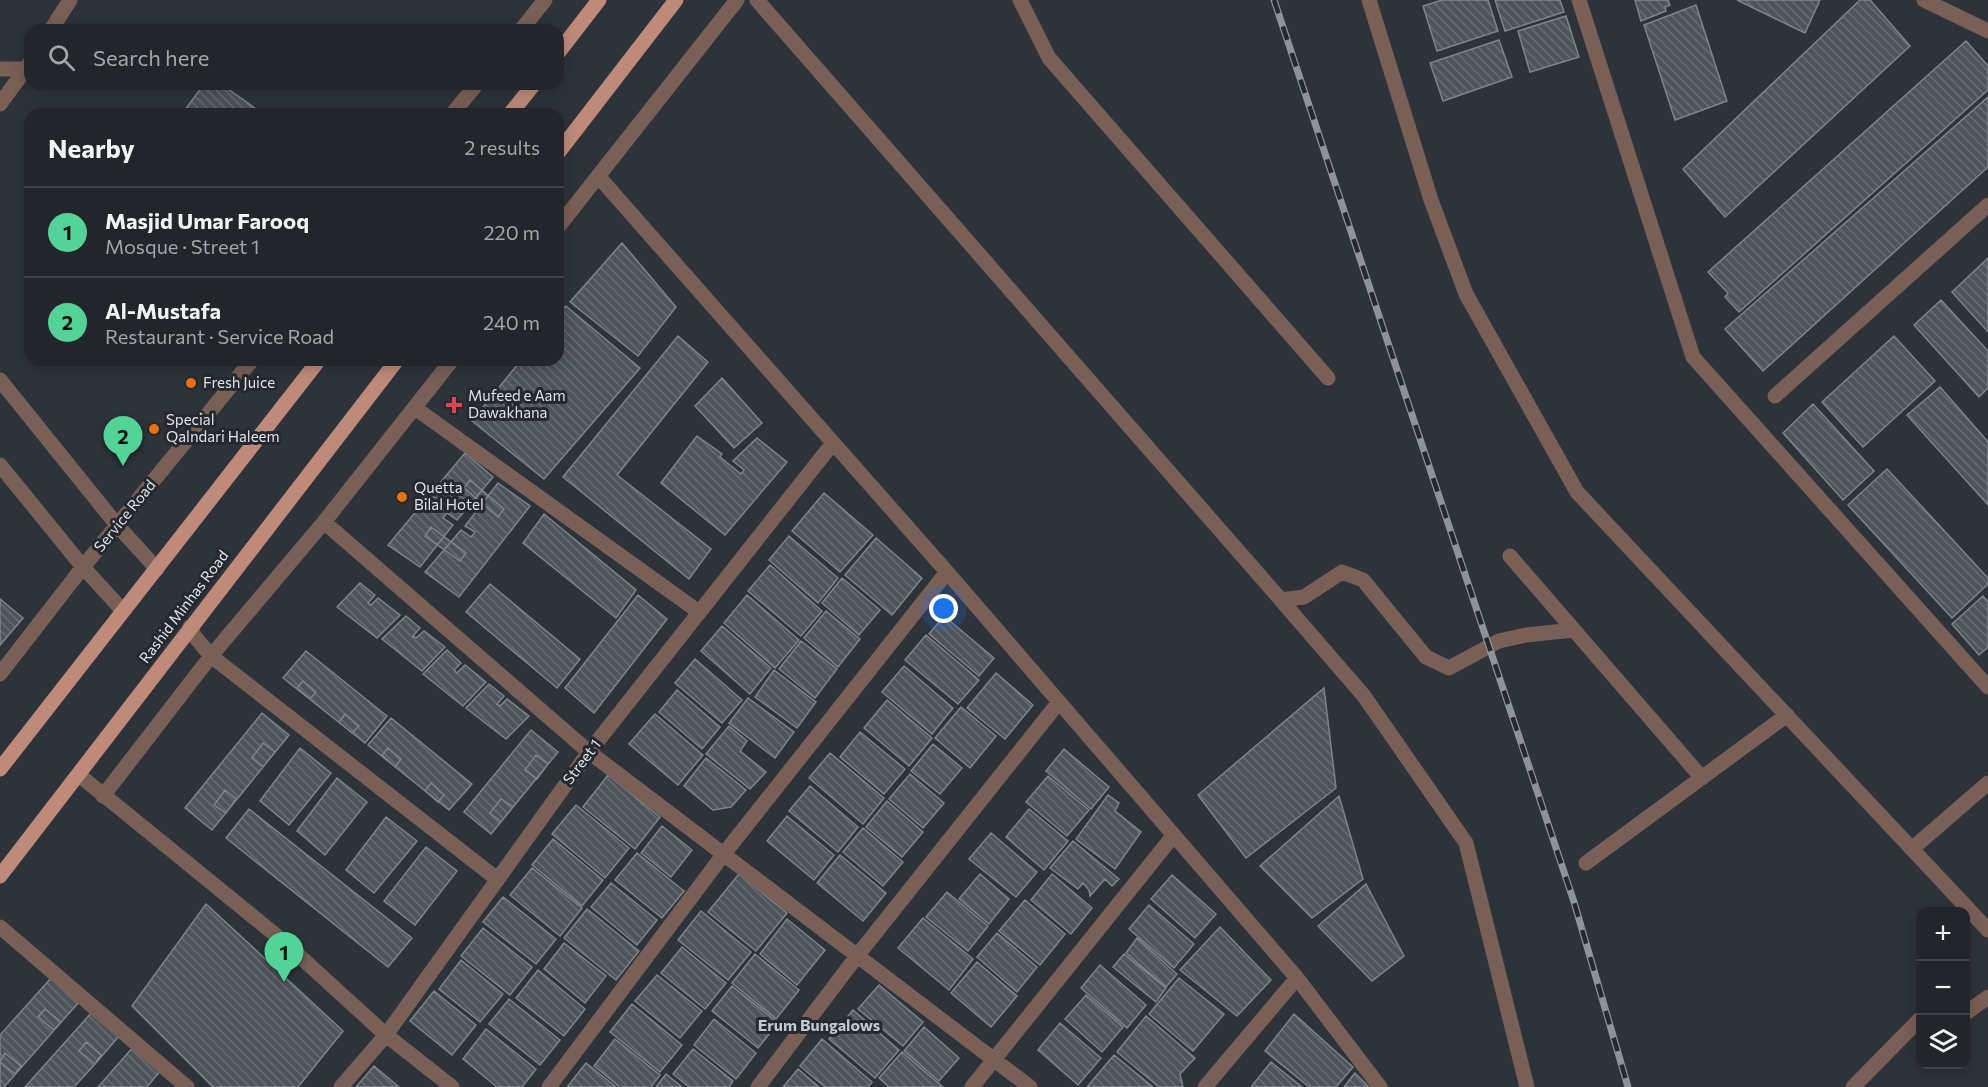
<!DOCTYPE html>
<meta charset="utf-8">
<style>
:root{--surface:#22262b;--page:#2e3237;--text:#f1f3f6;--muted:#a2a5a9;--line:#3f4347;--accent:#52d397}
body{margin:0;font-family:Commissioner,sans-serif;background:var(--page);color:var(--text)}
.controls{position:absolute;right:18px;bottom:18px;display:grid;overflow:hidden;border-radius:12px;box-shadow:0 3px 15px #0003}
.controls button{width:54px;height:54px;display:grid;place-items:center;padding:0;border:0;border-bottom:2px solid var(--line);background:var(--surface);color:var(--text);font:30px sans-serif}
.you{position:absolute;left:944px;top:609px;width:21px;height:21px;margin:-15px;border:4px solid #fff;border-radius:50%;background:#1a73e8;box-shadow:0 0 0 9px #1a73e833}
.badge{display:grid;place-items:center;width:39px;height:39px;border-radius:50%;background:var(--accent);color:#111;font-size:20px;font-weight:700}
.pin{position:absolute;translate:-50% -50px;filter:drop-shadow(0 2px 3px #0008)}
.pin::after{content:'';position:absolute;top:32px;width:21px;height:18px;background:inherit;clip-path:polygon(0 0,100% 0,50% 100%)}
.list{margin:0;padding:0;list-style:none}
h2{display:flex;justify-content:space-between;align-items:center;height:78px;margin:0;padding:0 24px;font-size:26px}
h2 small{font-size:20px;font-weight:400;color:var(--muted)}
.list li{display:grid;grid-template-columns:39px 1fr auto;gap:18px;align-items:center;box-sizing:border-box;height:90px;padding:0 24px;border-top:2px solid var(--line)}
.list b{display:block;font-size:22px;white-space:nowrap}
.list p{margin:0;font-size:20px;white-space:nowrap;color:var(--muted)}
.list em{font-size:20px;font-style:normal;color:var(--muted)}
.icon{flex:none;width:33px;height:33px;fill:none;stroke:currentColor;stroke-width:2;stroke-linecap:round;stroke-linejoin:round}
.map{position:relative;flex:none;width:1988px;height:1087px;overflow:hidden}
.search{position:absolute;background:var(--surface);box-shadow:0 3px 15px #0003;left:24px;top:24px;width:540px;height:66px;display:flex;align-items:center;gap:15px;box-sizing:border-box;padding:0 21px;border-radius:18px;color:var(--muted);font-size:22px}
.panel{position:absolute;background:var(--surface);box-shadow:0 3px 15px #0003;left:24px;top:108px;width:540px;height:258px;border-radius:18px}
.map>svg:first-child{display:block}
</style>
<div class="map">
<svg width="1988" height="1087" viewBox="0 0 1988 1087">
<defs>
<pattern id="building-back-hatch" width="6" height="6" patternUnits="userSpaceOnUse" patternTransform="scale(1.5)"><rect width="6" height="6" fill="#4e545a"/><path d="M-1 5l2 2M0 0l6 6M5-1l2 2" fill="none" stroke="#676c72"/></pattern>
</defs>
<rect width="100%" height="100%" fill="#2d3339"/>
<!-- building -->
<path fill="url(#building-back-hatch)" stroke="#7e848b" stroke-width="1.5" d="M1442,0H1488L1498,31L1437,51L1423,6Z
M1495,0H1560L1564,12L1505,31Z
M1635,0H1668L1670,5L1665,7L1666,11L1641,21Z
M1737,0H1820L1805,33Z
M1860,0H1870L1910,46L1725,217L1683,169Z
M1696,5L1727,101L1675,120L1644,25Z
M1566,16L1579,57L1530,72L1518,31Z
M1499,40L1512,77L1443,101L1430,63Z
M1966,41L1988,66V90L1739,312L1725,297L1728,293L1708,272Z
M204,84H221L256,109L253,114H182Z
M1988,97V167L1763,371L1725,329Z
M622,243L676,307L638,356L570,302Z
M1988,258V332L1952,292Z
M1941,300L1988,351V388L1979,397L1914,325Z
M566,306L640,368L544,479L472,421L521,360H558V315Z
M678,336L708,362L617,475L711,549L689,579L563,477Z
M1894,336L1935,381L1863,447L1822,402Z
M722,378L762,423L734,448L695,406Z
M1940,387L1988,442V505L1907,415Z
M1813,404L1874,471L1843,500L1783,433Z
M697,436L722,454L720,457L741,474L744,470L733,461L757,438L787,462L725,535L661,483Z
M465,453L493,477L457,520L447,513L443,518L453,525L420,567L388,545Z
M1887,469L1988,578V584L1952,618L1848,505Z
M470,480L504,509L498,517L464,488Z
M498,483L530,506L459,597L425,572L461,530L471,537L475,532L465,526Z
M824,493L873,535L840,572L792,531Z
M544,514L636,590L616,618L523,543Z
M431,527L466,553L460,561L425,536Z
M789,536L838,578L818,603L769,560Z
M876,538L922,578L892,615L845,575Z
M770,565L822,611L801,636L748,591Z
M842,578L880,610L859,635L822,603Z
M360,583L375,595L368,603L371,605L378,598L400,615L377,638L337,607Z
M490,584L580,659L557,688L466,612Z
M638,595L667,619L594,713L565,688Z
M747,595L799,640L775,668L724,623Z
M1983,596L1988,602V647L1979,655L1952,624Z
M0,599L23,618L0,645Z
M826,611L860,639L838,667L804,638Z
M406,616L420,628L413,636L416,638L424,631L445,647L422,671L382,639Z
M944,616L994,658L979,676L929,634Z
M722,626L771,668L750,694L701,651Z
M926,635L979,680L958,704L905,660Z
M801,641L837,669L815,698L779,669Z
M447,650L461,663L454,670L457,673L465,665L486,682L463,706L423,674Z
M306,651L387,716L365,743L283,678Z
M695,659L742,700L722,723L675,683Z
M904,666L953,708L932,734L882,692Z
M774,670L816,702L797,728L755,697Z
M996,673L1033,705L1005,739L967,708Z
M303,681L316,692L310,699L297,688Z
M489,684L504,696L497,704L500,706L507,699L529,716L506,739L466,708Z
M1324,688L1336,788L1246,858L1198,795Z
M677,690L720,727L702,749L659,712Z
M748,698L794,732L775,758L729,723Z
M887,700L932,738L909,766L864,728Z
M961,707L996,736L970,768L935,738Z
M262,713L289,735L212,830L185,808Z
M345,714L359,726L352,733L339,722Z
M655,714L703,755L678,785L629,744Z
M391,718L472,784L449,810L368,745Z
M729,726L747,741L740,751L766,772L750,789L706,754Z
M531,730L558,752L491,834L464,812Z
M860,732L905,769L884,794L840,757Z
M263,743L275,752L263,767L252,758Z
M933,744L962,768L940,794L911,771Z
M300,748L331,773L289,825L260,801Z
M388,748L401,759L395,767L382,755Z
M1064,749L1109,787L1091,809L1046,771Z
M830,753L884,798L863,824L809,778Z
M536,755L548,764L537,779L525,770Z
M706,758L746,790L731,807L713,810L684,786Z
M910,774L944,803L923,828L889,799Z
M608,775L660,817L635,849L583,807Z
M1048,776L1089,810L1067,836L1026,802Z
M337,778L367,802L325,855L297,831Z
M431,783L444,795L438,802L425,791Z
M810,786L858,827L838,852L789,811Z
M225,790L236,799L226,813L214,805Z
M1108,795L1119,803L1115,811L1141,832L1115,869L1076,839Z
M1339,796L1363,879L1312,918L1260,866Z
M501,799L513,807L501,822L490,813Z
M887,801L923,832L902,857L866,827Z
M576,805L629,848L605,878L552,834Z
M249,809L412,938L388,967L226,838Z
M1029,809L1068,841L1044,870L1006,837Z
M787,816L834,855L814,880L767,841Z
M386,817L417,841L374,893L346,870Z
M662,826L692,850L671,877L641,853Z
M863,828L903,862L883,886L843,852Z
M991,833L1037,872L1016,897L969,859Z
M553,839L603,880L582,906L532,865Z
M1073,841L1119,879L1112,886L1105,879L1090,896L1089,890L1083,883L1078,889L1050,868Z
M426,847L457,871L415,925L384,901Z
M637,853L684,891L662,918L615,880Z
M840,855L886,893L863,921L817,883Z
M532,868L582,908L560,936L510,895Z
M739,874L787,913L756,951L708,912Z
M980,874L1009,899L989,924L959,899Z
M1052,874L1092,908L1071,934L1031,900Z
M1172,875L1216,914L1195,938L1151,899Z
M611,883L657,920L637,945L591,907Z
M1366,884L1404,956L1372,981L1318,926Z
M947,892L988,926L968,951L926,917Z
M503,897L556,939L536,964L483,922Z
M1025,900L1065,934L1040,965L999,931Z
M206,904L343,1031L298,1087H213L132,1006Z
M1149,905L1194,944L1174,968L1129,929Z
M587,909L639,951L616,980L564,938Z
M701,911L751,952L728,980L678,940Z
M923,918L973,959L949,990L898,948Z
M787,919L825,950L797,985L760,954Z
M1220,927L1271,980L1237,1016L1180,970Z
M483,928L532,967L510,995L461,956Z
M997,933L1037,967L1017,992L977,957Z
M1137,938L1177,974L1166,987L1126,953Z
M564,943L606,976L585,1003L544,969Z
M682,947L726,983L705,1009L661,973Z
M755,954L799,990L776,1019L732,983Z
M1124,954L1166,988L1156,1002L1113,967Z
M461,960L503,994L480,1022L439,989Z
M977,962L1017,996L991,1027L951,993Z
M1100,965L1146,1005L1127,1028L1081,988Z
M538,970L585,1009L564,1036L516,998Z
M657,975L702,1011L680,1038L635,1001Z
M52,977L79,1002L4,1087H0V1035Z
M1179,978L1224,1014L1193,1051L1149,1014Z
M879,985L923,1022L903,1046L858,1009Z
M732,986L778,1023L758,1048L712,1011Z
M434,991L476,1025L452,1055L410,1021Z
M1086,995L1123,1027L1102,1052L1065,1019Z
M509,999L560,1040L540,1065L489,1024Z
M632,1004L682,1045L660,1072L610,1032Z
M45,1009L61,1022L54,1030L38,1017Z
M853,1010L899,1050L875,1078L829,1039Z
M93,1011L120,1035L95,1064L74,1087H25Z
M1294,1014L1353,1067L1336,1087H1309L1265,1051Z
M1146,1016L1195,1058L1180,1074L1183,1087H1159L1117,1052Z
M714,1019L756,1053L736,1079L694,1045Z
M1060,1023L1101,1058L1078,1085L1038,1050Z
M924,1027L959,1058L939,1081L904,1051Z
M486,1029L536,1069L522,1087H497L463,1059Z
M615,1039L660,1075L651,1087H620L594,1066Z
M822,1039L872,1082L868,1087H825L800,1066Z
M86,1042L101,1055L95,1064L79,1051Z
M134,1046L161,1070L147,1087H98Z
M693,1049L733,1081L729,1087H689L673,1074Z
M902,1052L943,1087H889L879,1078Z
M5,1053L21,1066L15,1074L0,1062Z
M1114,1055L1153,1087H1087Z
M1271,1062L1302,1087H1251Z
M586,1063L616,1087H567Z
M374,1066L399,1087H356Z
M798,1069L819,1087H783Z
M1355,1073L1369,1087H1344Z
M666,1074L682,1087H656Z"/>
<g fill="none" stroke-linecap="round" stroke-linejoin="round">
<!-- minor -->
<path stroke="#796057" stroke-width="15" d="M757,0L1281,600L1304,597L1342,572L1363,580L1426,657L1449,668L1499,641L1526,635L1574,630
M1020,0L1049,58L1328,378
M1369,0L1431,200L1466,294L1577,492L1988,930
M1579,0L1693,357L1988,687
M1924,0L1988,31
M51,30L70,0
M521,30L545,0
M0,69H27
M0,104L30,63
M452,114L477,84
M598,176L947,572L1297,978L1380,1087
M558,227L737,0
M0,380L117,525L157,569
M1775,396L1988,205
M415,408L699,612
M0,465L83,567L123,611
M324,522L589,752L1030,1087
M1510,556L1702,778
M1281,600L1364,696L1466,843L1527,1087
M190,627L195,637L211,656L497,879
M0,674L83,567L252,360
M79,775L283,941L386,1035L452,1087
M103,796L211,656L324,522L452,360
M1913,848L1988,783
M1586,863L1787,715
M0,927L187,1087
M1966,1013L1988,997
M341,1087L386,1035L589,752L833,443
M549,1087L723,855L947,572
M758,1087L857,956L1059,702
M972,1087L1173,836
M1205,1087L1297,978
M1853,1087L1920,1019"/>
<!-- primary -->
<path stroke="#be8b7a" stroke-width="15" d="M558,53L599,0
M510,114L534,84
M558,153L676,0
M0,769L319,360
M0,876L397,360"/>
<defs>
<path id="rail" d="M1274,0L1574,902L1628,1087"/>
</defs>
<!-- rail casing -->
<use href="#rail" stroke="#8e9398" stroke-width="7"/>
<!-- rail -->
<use href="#rail" stroke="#24292f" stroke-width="4.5" stroke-dasharray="14" stroke-linecap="butt"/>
</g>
<!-- markers -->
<g fill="#e8710a" stroke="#24292f" stroke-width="2">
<circle cx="191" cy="383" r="6"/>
<circle cx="154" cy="429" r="6"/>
<circle cx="402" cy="497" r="6"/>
</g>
<path fill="#e0444e" stroke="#24292f" stroke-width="2" d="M451 396h6v6h6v6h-6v6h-6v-6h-6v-6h6z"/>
<g text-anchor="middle" stroke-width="6" stroke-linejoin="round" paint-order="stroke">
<!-- poi labels -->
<g font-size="15" fill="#dfe3e7" stroke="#24292f" text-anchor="start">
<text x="203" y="388">Fresh Juice</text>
<text x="468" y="401">Mufeed e Aam<tspan x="468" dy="17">Dawakhana</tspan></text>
<text x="166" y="425">Special<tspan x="166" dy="17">Qalndari Haleem</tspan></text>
<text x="414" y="493">Quetta<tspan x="414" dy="17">Bilal Hotel</tspan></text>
</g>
<!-- street labels -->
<g font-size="15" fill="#dfe3e7" stroke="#24292f">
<text transform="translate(125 516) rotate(-51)" y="5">Service Road</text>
<text transform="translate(184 607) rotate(-53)" y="5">Rashid Minhas Road</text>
<text transform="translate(582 762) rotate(-53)" y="5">Street 1</text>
</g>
<!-- neighbourhood labels -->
<g font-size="16" font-weight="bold" fill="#c1c8cf" stroke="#24292f">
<text x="819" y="1031">Erum Bungalows</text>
</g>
</g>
</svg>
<div class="controls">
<button>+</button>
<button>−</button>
<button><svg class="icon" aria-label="layers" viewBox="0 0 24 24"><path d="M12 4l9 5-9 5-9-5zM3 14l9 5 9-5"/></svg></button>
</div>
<div class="you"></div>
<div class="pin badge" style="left:284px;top:982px">1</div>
<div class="pin badge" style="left:123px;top:466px">2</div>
<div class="search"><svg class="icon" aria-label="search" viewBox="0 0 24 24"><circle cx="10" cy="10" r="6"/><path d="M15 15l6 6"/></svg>Search here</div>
<section class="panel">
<h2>Nearby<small>2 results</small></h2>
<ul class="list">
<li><span class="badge">1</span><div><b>Masjid Umar Farooq</b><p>Mosque · Street 1</p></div><em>220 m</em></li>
<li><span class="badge">2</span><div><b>Al-Mustafa</b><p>Restaurant · Service Road</p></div><em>240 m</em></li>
</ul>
</section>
</div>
